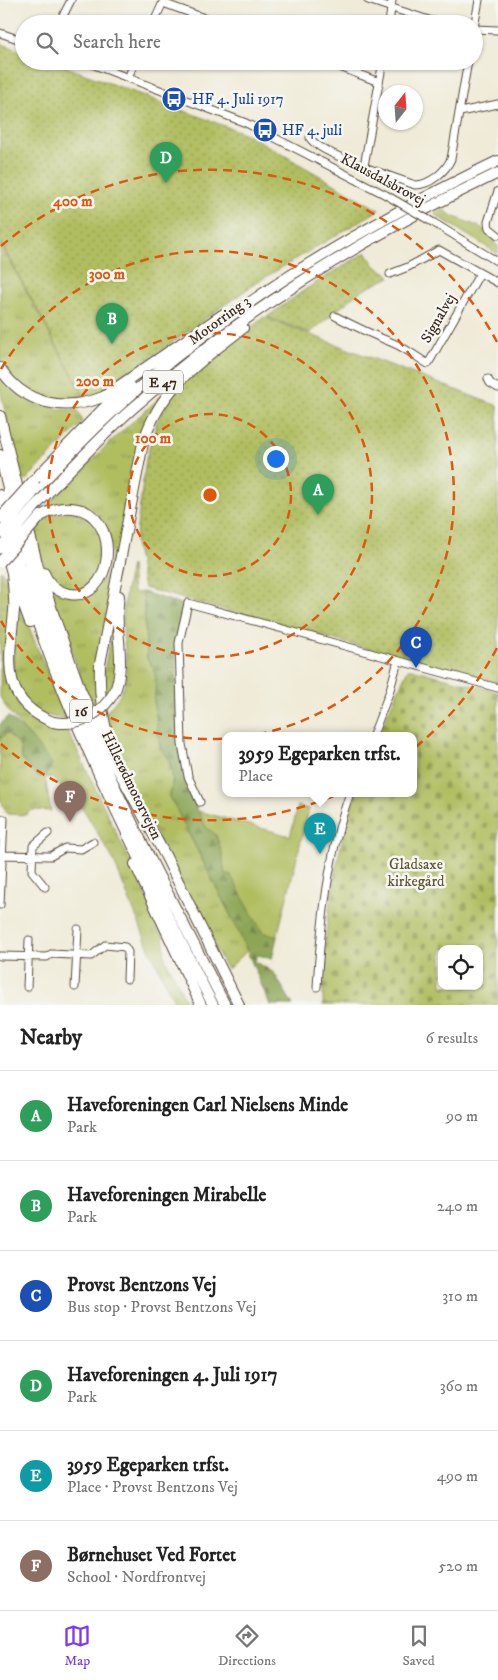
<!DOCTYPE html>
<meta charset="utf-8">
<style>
:root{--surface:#fff;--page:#f6f6f6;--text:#222;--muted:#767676;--line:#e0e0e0;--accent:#7c3aed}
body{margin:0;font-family:"IM FELL DW Pica",serif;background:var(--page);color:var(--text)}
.controls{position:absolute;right:15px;bottom:15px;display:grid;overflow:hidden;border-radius:10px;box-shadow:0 1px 4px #0004}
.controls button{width:45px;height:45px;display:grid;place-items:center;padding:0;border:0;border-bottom:1px solid var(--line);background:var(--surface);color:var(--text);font:25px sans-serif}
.compass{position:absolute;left:378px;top:85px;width:45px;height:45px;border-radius:50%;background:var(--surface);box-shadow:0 1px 4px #0004;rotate:17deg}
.you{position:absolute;left:275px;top:458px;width:18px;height:18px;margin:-12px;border:4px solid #fff;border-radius:50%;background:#1a73e8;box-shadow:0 0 0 8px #1a73e833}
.badge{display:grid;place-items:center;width:32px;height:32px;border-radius:50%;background:var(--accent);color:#fff;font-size:16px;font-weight:700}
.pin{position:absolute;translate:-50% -41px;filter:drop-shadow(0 1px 2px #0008)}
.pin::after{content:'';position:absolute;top:26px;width:18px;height:15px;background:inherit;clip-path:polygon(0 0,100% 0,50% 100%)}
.popup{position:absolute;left:222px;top:732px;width:195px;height:65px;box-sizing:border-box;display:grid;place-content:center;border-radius:10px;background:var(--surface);filter:drop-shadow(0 1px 4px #0005);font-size:16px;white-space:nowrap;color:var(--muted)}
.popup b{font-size:19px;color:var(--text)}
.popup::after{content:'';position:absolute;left:50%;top:100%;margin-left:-10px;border:10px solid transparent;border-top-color:var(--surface)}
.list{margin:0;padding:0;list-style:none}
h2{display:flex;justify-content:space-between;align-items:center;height:65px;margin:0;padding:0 20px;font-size:21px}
h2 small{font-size:16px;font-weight:400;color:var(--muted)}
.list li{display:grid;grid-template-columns:32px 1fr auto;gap:15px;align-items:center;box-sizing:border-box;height:90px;padding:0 20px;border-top:1px solid var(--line)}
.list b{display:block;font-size:19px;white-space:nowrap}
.list p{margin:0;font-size:16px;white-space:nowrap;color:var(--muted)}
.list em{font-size:16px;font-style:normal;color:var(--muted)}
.icon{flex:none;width:28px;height:28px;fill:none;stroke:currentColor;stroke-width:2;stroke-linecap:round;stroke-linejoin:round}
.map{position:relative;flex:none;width:498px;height:1005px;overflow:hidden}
.search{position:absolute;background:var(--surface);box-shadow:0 1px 4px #0004;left:15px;right:15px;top:15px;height:55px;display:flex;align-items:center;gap:12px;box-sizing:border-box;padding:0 18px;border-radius:28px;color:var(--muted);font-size:19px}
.sheet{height:605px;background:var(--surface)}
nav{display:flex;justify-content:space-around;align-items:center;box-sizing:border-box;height:70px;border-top:1px solid var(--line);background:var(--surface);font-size:14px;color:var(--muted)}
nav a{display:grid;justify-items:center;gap:2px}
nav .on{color:var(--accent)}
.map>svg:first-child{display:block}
</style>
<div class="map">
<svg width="498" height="1005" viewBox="0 0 498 1005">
<defs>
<pattern id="grass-tufts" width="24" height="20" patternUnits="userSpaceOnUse" patternTransform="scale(1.25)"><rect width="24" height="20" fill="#b0be61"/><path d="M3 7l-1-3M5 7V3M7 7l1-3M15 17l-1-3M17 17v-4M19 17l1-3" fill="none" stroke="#909b4f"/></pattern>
<pattern id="forest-firs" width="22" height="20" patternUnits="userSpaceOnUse" patternTransform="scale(1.25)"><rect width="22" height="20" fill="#8ca557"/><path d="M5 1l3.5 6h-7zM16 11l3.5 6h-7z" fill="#748747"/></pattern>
<pattern id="cemetery-stones" width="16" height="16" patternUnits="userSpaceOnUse" patternTransform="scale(1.25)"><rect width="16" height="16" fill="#b0be61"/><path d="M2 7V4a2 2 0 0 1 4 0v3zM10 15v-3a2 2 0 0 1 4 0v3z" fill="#909b4f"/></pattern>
<pattern id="garden-dots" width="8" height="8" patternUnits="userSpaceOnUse" patternTransform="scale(1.25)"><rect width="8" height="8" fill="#b0be61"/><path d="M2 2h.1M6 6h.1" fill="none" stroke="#909b4f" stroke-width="1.8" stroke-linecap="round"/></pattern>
</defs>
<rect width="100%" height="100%" fill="#f6f6f2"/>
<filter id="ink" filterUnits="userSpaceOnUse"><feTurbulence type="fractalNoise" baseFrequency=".02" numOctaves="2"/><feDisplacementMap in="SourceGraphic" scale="10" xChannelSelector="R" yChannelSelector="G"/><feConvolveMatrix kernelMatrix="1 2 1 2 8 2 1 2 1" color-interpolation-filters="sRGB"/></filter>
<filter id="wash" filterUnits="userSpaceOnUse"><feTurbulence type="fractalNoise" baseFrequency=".0096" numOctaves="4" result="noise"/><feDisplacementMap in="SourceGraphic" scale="20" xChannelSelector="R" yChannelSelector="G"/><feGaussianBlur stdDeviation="1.12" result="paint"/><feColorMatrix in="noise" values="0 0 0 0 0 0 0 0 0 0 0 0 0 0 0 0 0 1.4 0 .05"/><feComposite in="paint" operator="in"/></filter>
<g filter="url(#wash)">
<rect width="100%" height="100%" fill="#f0ebd8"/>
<!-- grass -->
<path fill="url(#grass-tufts)" stroke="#767440" d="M443,209L452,216L480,227L496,237L494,243L498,246V254L434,214Z
M0,243L85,398L61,401L25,390L9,375L0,360Z
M0,374L59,409L77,410L83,422L21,485L0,388Z
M165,393L151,415L104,627L98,708L93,712L49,587L83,597C90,590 100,584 105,576C111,568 112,555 111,546C109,509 77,496 45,508L111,441Z
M73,512L87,516L97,526L104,540L105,558L94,584C51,607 43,562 33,531L49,513Z
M131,565L133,593L143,592L147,659L154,669L156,680L154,702L173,778L170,797L238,930L247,951L227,970C205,929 184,888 163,847C140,804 117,761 105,713C137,682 124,663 123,627C122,606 127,585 131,565Z
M1,570C31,613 0,668 21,711C34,723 50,728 67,729L163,931L165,958L188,1005H176L148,946L113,859L85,812L51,777L45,778L51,811L33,810L28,812L27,815L7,814L0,799V739L7,733L20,746L22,760L51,764L8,710L0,697V572Z
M17,597L66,720L33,712L8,671Z
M114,618L119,675L105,703L102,682Z"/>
<!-- forest -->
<path fill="url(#forest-firs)" stroke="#64683a" d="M143,592L184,605L176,656L178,738L182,766L187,787L206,827L216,835L222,852L225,874H230L262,931L277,937L272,958L257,955L255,961L274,973L293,1005H270L238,930L170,797C173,780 176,761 160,749L154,702L156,680L154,669L147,659Z
M8,716L29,735L52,764L45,777H38L22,760L20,746L7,733L0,739V724Z"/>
<!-- cemetery -->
<path fill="url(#cemetery-stones)" stroke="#767440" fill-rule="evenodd" d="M408,669H412L498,692V1005H323C323,963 326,920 334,879C339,849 347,821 356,793H414V735H378ZM442,949H479V986H442Z"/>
<!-- park -->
<path fill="#b0be61" stroke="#767440" d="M298,806L309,809L277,937L262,932L230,874H225L222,852L216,835L206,827L198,811L290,836Z"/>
<!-- garden -->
<path fill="url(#garden-dots)" stroke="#767440" d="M0,43L24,52V61H50L249,135L379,210L257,282L112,385L96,394L85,398L0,241Z
M366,252L375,266L387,273L390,277L359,292L310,333L267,317L306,289Z
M264,317L498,406V684L144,588L135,542L146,459L157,421L173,394L190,378Z"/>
</g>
<g filter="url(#ink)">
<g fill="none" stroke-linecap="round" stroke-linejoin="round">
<defs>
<path id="minor" d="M368,0L441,24
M163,3L221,24
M59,24L71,0
M153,24L164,0
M389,24L392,0
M474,28L479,0
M474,29L498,30
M0,33L24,41
M84,61L246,123L386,195
M324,61L379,82
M128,78L135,61
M460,112L498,104
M310,138C319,154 394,177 415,185C430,185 445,172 451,159L468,61
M364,166L383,61
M498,191L488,222L489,228L498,235
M434,223L498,262
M390,274L408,267L439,250L498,283
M335,316C354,326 373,335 393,343C405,348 417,357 428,364L480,273
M488,379L490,383L498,388
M373,735L389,693L398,661
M200,802L188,776L182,744L179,643L188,603L498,688
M0,855L51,856L65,848L81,849L93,842
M45,887L32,871L33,846L48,833
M0,905L4,819
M0,956L47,957L51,954L91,956L105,945L125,947L128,952L127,979
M27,987L29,940
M75,987L78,929
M317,987C321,923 328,854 350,793"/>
<path id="highway" d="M0,368C24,405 64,412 103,397L222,315
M0,416L21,502
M0,455L14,512
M36,478L103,409L130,385
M37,488C80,443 123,399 172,360C272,280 383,216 498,161
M0,495L6,518
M39,502C70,470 100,437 133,408C242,312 367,235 498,173
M41,516C54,508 67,505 82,510C122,525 111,601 70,594C57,592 49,585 44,573
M27,524L38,567L55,619L80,689L109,753L166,857L239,1005
M20,531C38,599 61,666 89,730C130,824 179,914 225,1005
M12,540C56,704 137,854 213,1005
M5,548L12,573L30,622
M12,573C13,586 15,599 14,611C9,661 0,702 53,722
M115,691C127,658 113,630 119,596
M109,740C101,714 99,690 100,664L143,443C161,386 199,363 243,328
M135,864L201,1005"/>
</defs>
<!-- minor casing -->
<use href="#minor" stroke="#56473a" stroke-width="9"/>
<!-- highway casing -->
<use href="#highway" stroke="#56473a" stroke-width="12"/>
<!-- minor -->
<use href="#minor" stroke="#fff" stroke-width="7"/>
<!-- highway -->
<use href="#highway" stroke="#fff" stroke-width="10"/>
<defs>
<path id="minor-bridge" d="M386,195L434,223"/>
<path id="highway-bridge" d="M0,518L36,478
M0,533L37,488
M0,548L39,502
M0,562L41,516
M53,722C79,727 102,714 115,691"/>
</defs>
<!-- minor-bridge casing -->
<use href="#minor-bridge" stroke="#56473a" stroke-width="9" stroke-linecap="butt"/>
<!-- highway-bridge casing -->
<use href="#highway-bridge" stroke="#56473a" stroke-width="12" stroke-linecap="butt"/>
<!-- minor-bridge -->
<use href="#minor-bridge" stroke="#fff" stroke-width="7"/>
<!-- highway-bridge -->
<use href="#highway-bridge" stroke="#fff" stroke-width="10"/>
</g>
</g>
<!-- distance rings -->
<g fill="none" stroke="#df570d" stroke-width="2.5" stroke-dasharray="9 6">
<circle cx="210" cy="495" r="81"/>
<circle cx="210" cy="495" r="162"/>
<path d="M1 369A244 244 0 1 1 1 621"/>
<path d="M497 648A325 325 0 0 1 1 744M1 246A325 325 0 0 1 497 342"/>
</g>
<!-- icons -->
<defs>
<symbol id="bus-disc" viewBox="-11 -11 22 22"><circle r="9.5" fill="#1a4fb4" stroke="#f6f6f2"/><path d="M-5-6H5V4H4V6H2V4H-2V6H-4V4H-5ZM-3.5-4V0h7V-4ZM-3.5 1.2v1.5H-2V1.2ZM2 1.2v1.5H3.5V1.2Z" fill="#fff"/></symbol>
</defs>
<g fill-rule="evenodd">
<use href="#bus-disc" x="160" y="85" width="28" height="28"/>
<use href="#bus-disc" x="251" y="116" width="28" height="28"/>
</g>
<g text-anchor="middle" stroke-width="5" stroke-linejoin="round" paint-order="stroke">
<!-- shield labels -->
<g fill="#f6f6f2" stroke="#73675e" stroke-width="1">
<rect x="143" y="370.5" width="40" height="23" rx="4"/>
<rect x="70" y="699.5" width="22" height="23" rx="4"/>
</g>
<g font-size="14" font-weight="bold" fill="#3b2a1e">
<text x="163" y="387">E 47</text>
<text x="81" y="716">16</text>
</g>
<!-- transit labels -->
<g font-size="15" fill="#164399" stroke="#f6f6f2" text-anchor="start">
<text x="192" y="104">HF 4. Juli 1917</text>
<text x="282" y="135">HF 4. juli</text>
</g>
<!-- street labels -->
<g font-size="15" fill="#3b2a1e" stroke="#f6f6f2">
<text transform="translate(383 179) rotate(28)" y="5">Klausdalsbrovej</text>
<text transform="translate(438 318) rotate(-60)" y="5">Signalvej</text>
<text transform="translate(219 320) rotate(-36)" y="5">Motorring 3</text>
<text transform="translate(132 785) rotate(64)" y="5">Hillerødmotorvejen</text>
</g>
<!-- park labels -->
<g font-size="15" fill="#5e5632" stroke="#f6f6f2">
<text x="416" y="869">Gladsaxe<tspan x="416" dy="17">kirkegård</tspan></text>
</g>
</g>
<circle cx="210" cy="495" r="8" fill="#df570d" stroke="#f6f6f2" stroke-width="2.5"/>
<g font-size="15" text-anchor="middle" font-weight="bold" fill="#df570d" stroke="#f6f6f2" stroke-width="5" stroke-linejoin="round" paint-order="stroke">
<text x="73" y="206">400 m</text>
<text x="107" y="279">300 m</text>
<text x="95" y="386">200 m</text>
<text x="153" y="443">100 m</text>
</g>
</svg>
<div class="controls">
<button><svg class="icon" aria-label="locate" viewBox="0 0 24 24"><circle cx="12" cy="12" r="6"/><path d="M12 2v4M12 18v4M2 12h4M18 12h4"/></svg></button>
</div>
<svg class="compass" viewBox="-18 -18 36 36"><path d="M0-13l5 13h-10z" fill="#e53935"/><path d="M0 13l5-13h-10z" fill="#767676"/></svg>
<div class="you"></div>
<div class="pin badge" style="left:318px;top:515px;background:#2e9e5b">A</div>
<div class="pin badge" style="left:112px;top:344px;background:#2e9e5b">B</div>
<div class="pin badge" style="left:416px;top:668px;background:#1a4fb4">C</div>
<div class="pin badge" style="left:166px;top:183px;background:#2e9e5b">D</div>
<div class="pin badge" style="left:320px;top:854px;background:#0f9aa8">E</div>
<div class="popup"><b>3959 Egeparken trfst.</b>Place</div>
<div class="pin badge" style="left:70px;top:822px;background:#8d6e63">F</div>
<div class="search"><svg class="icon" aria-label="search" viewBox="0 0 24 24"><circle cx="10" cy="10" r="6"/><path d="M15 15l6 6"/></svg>Search here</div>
</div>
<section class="sheet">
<h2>Nearby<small>6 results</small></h2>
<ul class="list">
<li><span class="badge" style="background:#2e9e5b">A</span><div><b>Haveforeningen Carl Nielsens Minde</b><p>Park</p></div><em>90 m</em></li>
<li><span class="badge" style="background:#2e9e5b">B</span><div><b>Haveforeningen Mirabelle</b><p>Park</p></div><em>240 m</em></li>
<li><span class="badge" style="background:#1a4fb4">C</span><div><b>Provst Bentzons Vej</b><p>Bus stop · Provst Bentzons Vej</p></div><em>310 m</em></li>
<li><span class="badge" style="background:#2e9e5b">D</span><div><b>Haveforeningen 4. Juli 1917</b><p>Park</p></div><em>360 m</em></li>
<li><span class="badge" style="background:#0f9aa8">E</span><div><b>3959 Egeparken trfst.</b><p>Place · Provst Bentzons Vej</p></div><em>490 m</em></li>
<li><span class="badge" style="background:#8d6e63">F</span><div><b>Børnehuset Ved Fortet</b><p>School · Nordfrontvej</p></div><em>520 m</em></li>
</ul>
</section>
<nav>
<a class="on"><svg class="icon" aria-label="map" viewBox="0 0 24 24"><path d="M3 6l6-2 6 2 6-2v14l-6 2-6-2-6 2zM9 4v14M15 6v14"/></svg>Map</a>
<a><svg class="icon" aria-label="directions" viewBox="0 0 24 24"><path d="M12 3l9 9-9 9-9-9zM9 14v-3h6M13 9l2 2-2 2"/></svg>Directions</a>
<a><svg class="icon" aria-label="saved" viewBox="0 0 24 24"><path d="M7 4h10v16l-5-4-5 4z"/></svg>Saved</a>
</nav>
